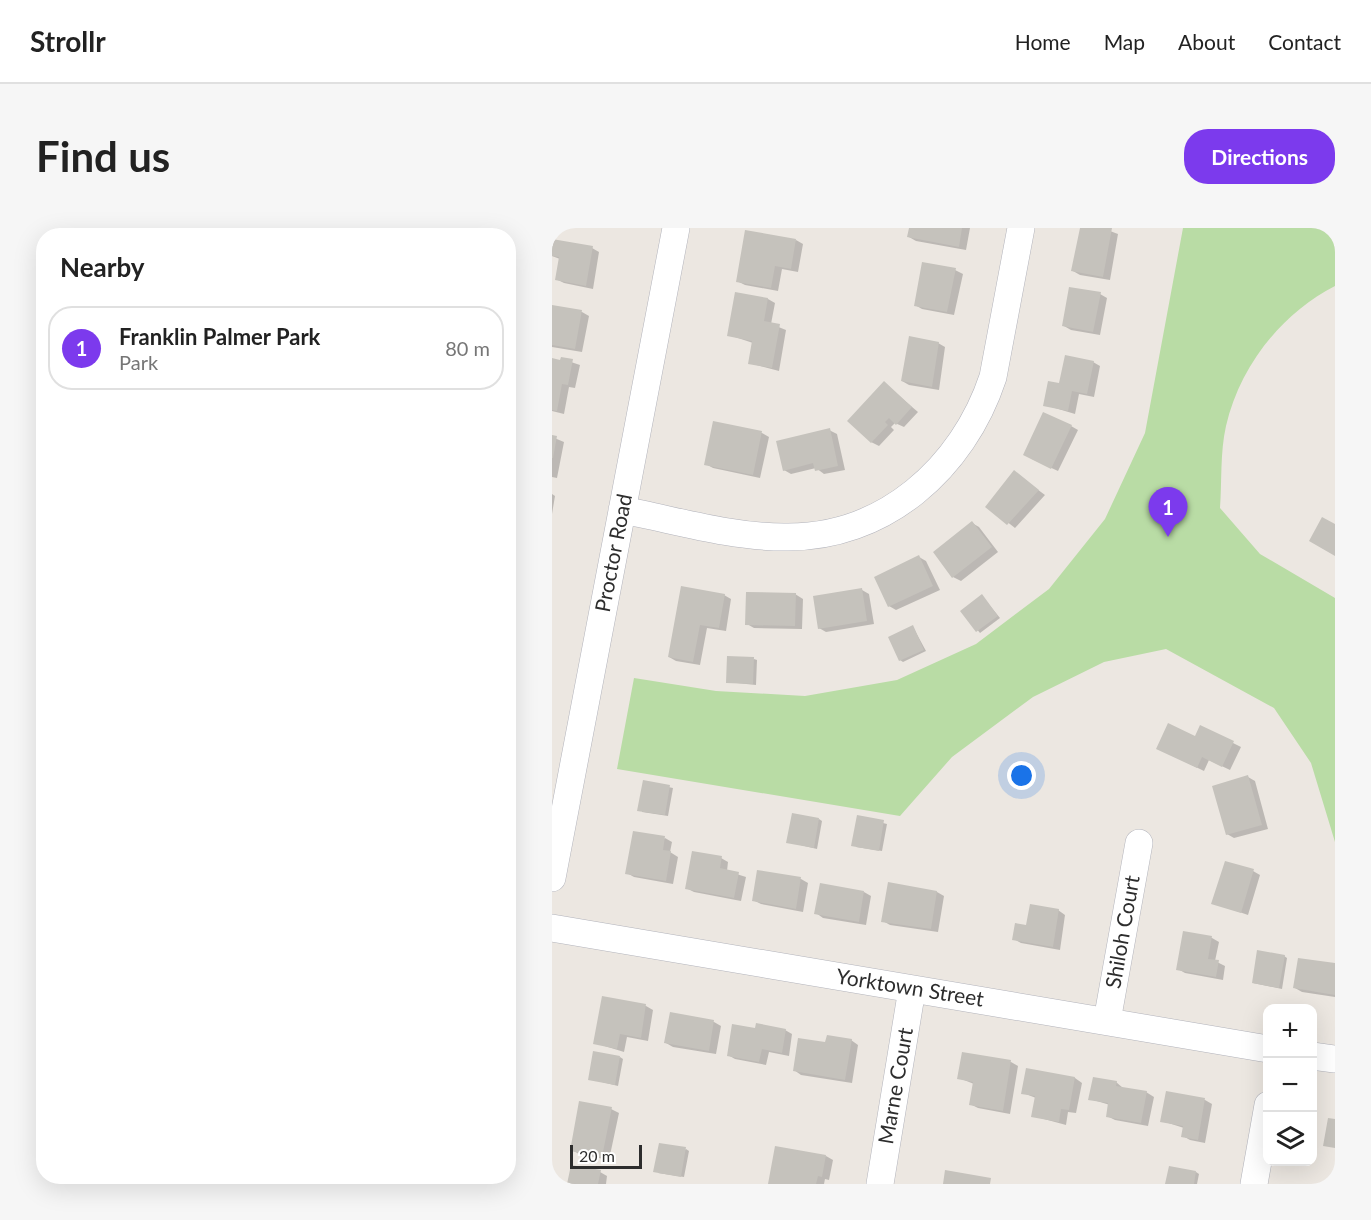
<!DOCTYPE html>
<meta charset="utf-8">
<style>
:root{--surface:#fff;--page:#f6f6f6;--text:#222;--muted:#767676;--line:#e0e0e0;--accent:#7c3aed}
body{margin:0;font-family:Lato,sans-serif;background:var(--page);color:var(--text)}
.controls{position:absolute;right:18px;bottom:18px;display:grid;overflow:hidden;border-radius:12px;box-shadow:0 6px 24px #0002}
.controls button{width:54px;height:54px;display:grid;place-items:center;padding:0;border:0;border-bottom:2px solid var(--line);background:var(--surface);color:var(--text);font:30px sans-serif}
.scale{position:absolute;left:18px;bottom:15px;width:72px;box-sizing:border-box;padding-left:6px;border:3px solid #2d2d2d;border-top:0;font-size:16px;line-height:21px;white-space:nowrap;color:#2d2d2d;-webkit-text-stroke:4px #fff;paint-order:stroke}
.you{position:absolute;left:470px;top:548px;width:21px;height:21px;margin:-15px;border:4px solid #fff;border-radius:50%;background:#1a73e8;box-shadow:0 0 0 9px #1a73e833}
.badge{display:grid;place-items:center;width:39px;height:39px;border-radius:50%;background:var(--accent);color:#fff;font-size:20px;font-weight:700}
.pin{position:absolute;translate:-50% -50px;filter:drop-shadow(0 2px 3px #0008)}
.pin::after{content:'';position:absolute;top:32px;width:21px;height:18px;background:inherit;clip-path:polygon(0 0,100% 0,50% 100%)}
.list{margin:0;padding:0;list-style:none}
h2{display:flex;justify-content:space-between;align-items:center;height:78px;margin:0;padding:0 24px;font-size:26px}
h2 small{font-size:20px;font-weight:400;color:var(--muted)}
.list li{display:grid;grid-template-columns:39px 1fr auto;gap:18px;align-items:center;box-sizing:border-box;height:84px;margin:0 12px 12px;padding:0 12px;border:2px solid var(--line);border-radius:24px}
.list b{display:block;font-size:22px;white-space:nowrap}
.list p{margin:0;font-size:20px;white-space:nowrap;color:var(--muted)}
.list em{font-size:20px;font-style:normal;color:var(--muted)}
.icon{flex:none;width:33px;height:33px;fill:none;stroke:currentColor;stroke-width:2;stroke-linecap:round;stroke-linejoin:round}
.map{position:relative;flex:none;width:783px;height:956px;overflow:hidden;border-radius:24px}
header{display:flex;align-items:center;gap:36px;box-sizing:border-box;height:84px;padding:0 30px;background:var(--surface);border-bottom:2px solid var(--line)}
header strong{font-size:28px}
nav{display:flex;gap:33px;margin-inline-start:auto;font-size:21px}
.intro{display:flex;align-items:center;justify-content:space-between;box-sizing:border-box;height:144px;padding:0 36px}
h1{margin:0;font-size:42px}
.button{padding:15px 27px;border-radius:24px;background:var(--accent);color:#fff;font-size:21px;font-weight:700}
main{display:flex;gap:36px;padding:0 36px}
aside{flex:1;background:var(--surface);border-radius:24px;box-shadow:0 6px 24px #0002}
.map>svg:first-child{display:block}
</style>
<header>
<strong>Strollr</strong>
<nav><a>Home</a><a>Map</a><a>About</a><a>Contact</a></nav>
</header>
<div class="intro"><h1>Find us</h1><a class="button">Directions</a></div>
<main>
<aside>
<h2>Nearby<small></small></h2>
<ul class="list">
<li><span class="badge">1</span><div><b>Franklin Palmer Park</b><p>Park</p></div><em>80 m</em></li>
</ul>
</aside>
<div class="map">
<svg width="783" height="956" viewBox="0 0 783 956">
<rect width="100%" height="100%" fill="#ece7e1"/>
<!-- green -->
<path fill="#b9dca5" d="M631,0H783V58C729,86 688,138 674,198C668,224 670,254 668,280L708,326L783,370V614L759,535L722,480L614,421L552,434L481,469L400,529L348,588L65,541L82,450L164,463L253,468L345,452L424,416L497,361L553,291L593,205Z"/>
<!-- shadow -->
<path fill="#0003" d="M359,0H418L414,22L364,13L357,9Z
M529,0H550L566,6L558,52L528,47L521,43Z
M0,12L40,20L47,24L41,61L12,55L4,51L8,31L0,28Z
M244,12L251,16L246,44L230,41L226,63L193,57L185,53Z
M403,42L411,46L402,87L370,81L363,77Z
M184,65L216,71L223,75L219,96L234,102L227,143L197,135L201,115L177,107Z
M548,66L555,70L548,107L519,102L512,98Z
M0,78L30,84L37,88L30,124L0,119Z
M386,115L393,119L387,162L357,157L350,153Z
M10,131L28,137L23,160L17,159L12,186L0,183V132L10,133Z
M541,134L548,138L542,169L527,166L523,186L493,177L509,157Z
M332,155L366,184L352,199L343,195L339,199L342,202L327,218L319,214Z
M162,195L210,205L217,209L208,250L161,240L154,236Z
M519,198L526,202L506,243L480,231Z
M277,202L285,206L293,242L272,246L264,240L239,246L232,242Z
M0,209L12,214L5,250L0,249Z
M462,244L493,267L463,300L435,278Z
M0,266L3,268L0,286Z
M420,295L427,299L446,324L409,353L401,349Z
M367,329L374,333L388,362L344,382L337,378Z
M310,362L317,366L322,396L274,404L267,400Z
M243,366L251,371L250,401L202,400L195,396Z
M172,367L179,371L174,403L155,400L148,437L124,433L117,429Z
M430,368L448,390L428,405L410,383Z
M361,399L374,423L351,434L348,432Z
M202,431L205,432L204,457L175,454Z
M649,499L689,519L678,542L657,532L652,543L613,524L644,510Z
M696,549L703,553L716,601L682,610L675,606Z
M92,554L121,560L116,588L90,584Z
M306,589L335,596L330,623L304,619Z
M267,591L270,593L265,621L236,614Z
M113,610L120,614L118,624L126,629L121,656L82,649L75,645Z
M169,630L176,634L175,643L194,649L189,673L142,664L134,660Z
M207,643L249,651L256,655L251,684L209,676L201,672Z
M701,643L708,647L696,687L661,675Z
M337,656L385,664L392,668L386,704L338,697L331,693Z
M312,664L319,668L314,697L271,690L264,685Z
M506,682L513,687L508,722L469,715L462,711L475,698Z
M632,705L660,710L667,714L663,733L673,738L671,752L633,745L626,741Z
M732,728L735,730L730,761L701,755Z
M783,737V769L750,764L743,760Z
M51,770L94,778L101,782L96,813L75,809L72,824L43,815Z
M119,786L162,794L169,798L164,826L121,819L114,815Z
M204,802H233L240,806L237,828L217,824L214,837L183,831L176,827Z
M299,812L306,817L300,855L249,847L242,842Z
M411,825L459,834L466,838L458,886L426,880L418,876L422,856L407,850Z
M68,829L71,831L66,858L38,851Z
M475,841L523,850L530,855L524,885L516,884L514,897L481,888L484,870L471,865Z
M564,854L571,860L594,864L602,869L596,898L563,892L555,888L558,877L538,871Z
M615,865L653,872L660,876L653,915L638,912L631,908L632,900L610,893Z
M59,881L67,885L57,932L27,926L20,922Z
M134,921L137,923L132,949L106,945Z
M274,928L281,932L277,952L273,951L272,956H218Z
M48,944L55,948L54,956H17Z
M644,944L647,946L645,956H615Z"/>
<!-- building -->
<path fill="#c5c2bc" d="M357,0H410L407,19L355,9Z
M528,0H560L551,49L519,43Z
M193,2L244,11L239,41L223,38L219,60L184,54Z
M0,11L41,18L34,58L3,52L7,29L0,28Z
M370,34L404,40L395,84L362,78Z
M517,59L549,64L541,104L510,98Z
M183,64L216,70L212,93L228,96L220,140L196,136L200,113L175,108Z
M0,77L30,82L23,121L0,117Z
M357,108L387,114L380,159L349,153Z
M513,127L542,133L535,166L520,163L516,183L491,178L496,153L507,155Z
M9,129L21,131L16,157L10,156L5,183L0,182V130L8,132Z
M332,153L360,179L344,197L337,190L333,194L336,197L319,215L295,193Z
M491,184L520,197L499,241L471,227Z
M161,193L210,203L201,247L152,237Z
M278,200L286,238L263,243L261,235L231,243L224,213Z
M0,207L5,208L1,230H0Z
M462,242L487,262L455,297L433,279Z
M770,289L783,296V328L757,313Z
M420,293L440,319L400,350L381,324Z
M367,327L381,358L336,379L322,349Z
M129,358L173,366L167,400L148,397L141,434L116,429Z
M310,360L315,393L266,401L261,368Z
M194,364L244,365L243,398L193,397Z
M430,366L446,388L424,404L408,383Z
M361,397L372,422L347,433L336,409Z
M175,428L202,429L201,456L174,455Z
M616,495L643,508L648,497L682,513L670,539L650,529L645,540L604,521Z
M696,547L710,597L674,607L660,558Z
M91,552L118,557L113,587L85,583Z
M240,585L267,590L262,620L234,615Z
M305,587L332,592L327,623L299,618Z
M81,603L113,608L111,622L119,623L114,653L73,646Z
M140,623L170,628L168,640L187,644L182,670L133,661Z
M673,633L702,641L689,685L659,676Z
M205,642L249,649L244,681L200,673Z
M336,654L385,663L379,701L329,694Z
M268,655L312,663L307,694L262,686Z
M478,676L507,681L501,719L460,712L463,695L474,697Z
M631,703L660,708L656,731L667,732L664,749L624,742Z
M705,722L733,727L727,760L700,755Z
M746,730L783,735V767L741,760Z
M50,768L94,776L89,810L68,806L65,821L41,816Z
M118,784L162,792L157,823L112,815Z
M204,795L234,801L230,825L210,821L207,834L175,828L180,796L203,800Z
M275,807L300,811L293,852L241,843L246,810L273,814Z
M41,823L68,828L63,857L36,852Z
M410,824L459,832L451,883L417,877L421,854L405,851Z
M474,840L523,849L517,882L509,881L507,894L479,889L483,868L469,866Z
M541,849L565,853L564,858L595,863L589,895L554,889L556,875L536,872Z
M614,863L653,870L646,912L629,909L631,898L608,894Z
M27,873L60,879L50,929L18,923Z
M776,890L783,891V920L771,918Z
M107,915L134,919L129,949L101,944Z
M223,918L274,927L270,949L266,948L264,956H216Z
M19,937L49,942L46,956H15Z
M617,938L644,943L642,956H613Z
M393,942L439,950L438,956H391Z"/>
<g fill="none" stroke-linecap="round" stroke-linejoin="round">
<defs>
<path id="street" d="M70,282C123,292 178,309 232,309C332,311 411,240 441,149L469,0
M0,650L124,0
M0,700L716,821
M555,793L587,615
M760,828L783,831
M328,956L360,761
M702,956L716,877"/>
</defs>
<!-- street casing -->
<use href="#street" stroke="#b2b3bb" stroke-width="28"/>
<!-- street -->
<use href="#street" stroke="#fff" stroke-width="27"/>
</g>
<g text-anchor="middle" stroke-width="4.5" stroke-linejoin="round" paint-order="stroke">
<!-- street labels -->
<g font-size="21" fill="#2d2d2d" stroke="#fff">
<text transform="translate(62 325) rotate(-79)" y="7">Proctor Road</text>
<text transform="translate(571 704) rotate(-80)" y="7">Shiloh Court</text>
<text transform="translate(358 760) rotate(9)" y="7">Yorktown Street</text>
<text transform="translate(344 858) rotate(-80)" y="7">Marne Court</text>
</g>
</g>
</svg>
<div class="controls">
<button>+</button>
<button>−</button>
<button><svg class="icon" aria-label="layers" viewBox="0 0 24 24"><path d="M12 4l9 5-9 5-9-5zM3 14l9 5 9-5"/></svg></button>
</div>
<div class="scale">20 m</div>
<div class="you"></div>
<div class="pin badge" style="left:616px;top:309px">1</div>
</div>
</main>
